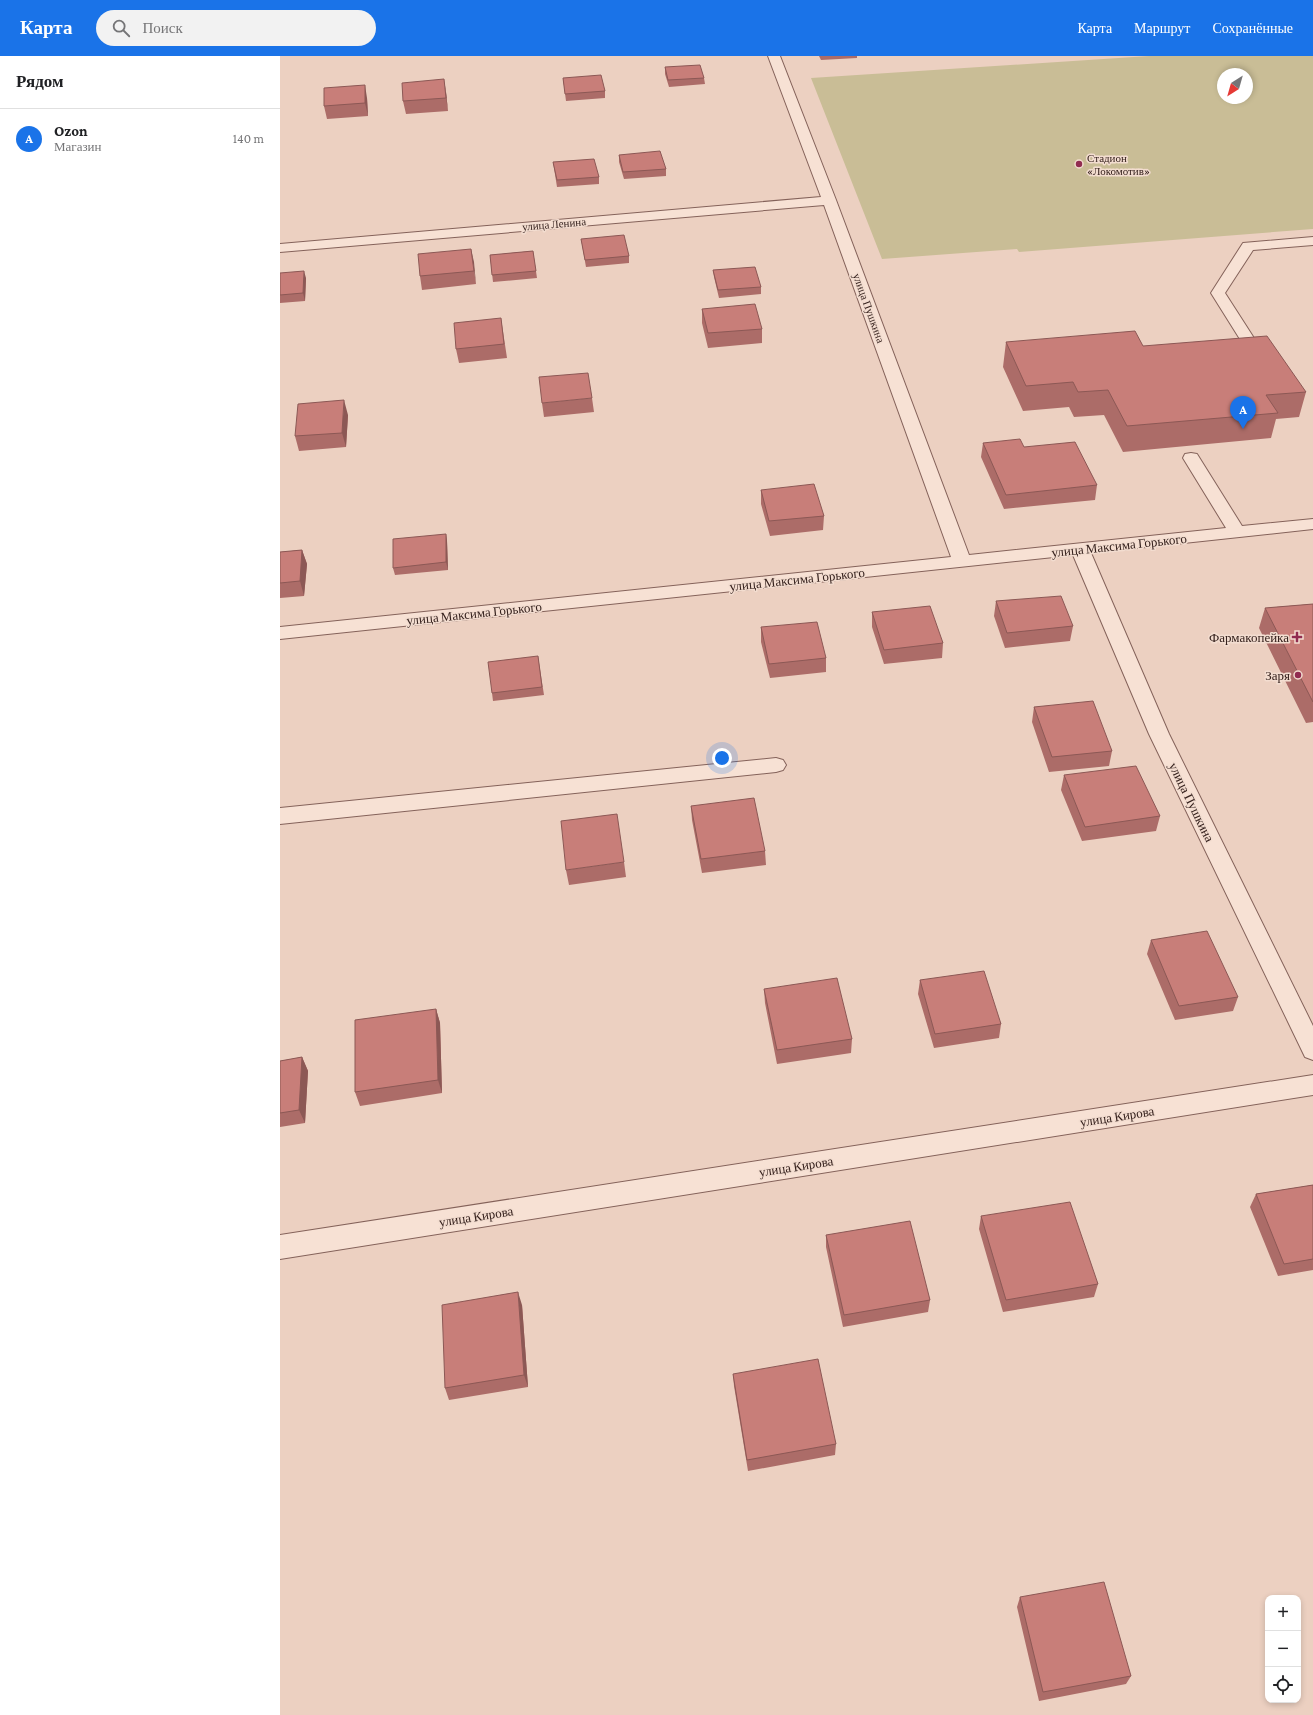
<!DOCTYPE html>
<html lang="ru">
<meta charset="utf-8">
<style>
:root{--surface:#fff;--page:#f2f2f2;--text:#202124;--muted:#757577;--line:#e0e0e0;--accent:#1a73e8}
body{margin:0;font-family:"Crimson Pro",serif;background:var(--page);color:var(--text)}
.controls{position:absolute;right:12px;bottom:12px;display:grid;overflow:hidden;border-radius:8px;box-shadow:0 2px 6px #0003}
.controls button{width:36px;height:36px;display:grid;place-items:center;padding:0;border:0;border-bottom:1px solid var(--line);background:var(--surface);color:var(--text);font:20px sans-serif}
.compass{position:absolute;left:937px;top:12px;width:36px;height:36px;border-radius:50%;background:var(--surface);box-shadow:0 2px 6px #0003;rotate:217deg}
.you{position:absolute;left:442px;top:702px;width:14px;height:14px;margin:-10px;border:3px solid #fff;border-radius:50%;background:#1a73e8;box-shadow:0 0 0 6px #1a73e833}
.badge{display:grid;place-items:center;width:26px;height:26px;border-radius:50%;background:var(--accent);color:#fff;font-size:13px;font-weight:700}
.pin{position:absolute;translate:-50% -33px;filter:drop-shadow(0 1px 2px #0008)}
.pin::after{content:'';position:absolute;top:21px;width:14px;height:12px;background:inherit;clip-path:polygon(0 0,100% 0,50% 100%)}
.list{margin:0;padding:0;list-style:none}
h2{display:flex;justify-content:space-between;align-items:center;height:52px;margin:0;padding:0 16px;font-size:17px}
h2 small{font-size:13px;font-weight:400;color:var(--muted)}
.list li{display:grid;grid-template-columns:26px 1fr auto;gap:12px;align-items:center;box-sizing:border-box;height:60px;padding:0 16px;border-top:1px solid var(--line)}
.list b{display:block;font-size:15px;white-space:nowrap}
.list p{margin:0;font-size:13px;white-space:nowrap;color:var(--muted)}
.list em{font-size:13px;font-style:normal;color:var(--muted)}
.icon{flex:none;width:22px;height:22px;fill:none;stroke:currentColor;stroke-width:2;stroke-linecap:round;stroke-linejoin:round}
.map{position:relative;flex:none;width:1033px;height:1659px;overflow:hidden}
header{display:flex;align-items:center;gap:24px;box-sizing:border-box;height:56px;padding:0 20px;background:var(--accent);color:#fff}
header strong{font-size:19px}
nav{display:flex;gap:22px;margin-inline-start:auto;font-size:14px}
.search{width:280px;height:36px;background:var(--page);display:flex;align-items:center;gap:10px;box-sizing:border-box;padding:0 14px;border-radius:22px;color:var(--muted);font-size:15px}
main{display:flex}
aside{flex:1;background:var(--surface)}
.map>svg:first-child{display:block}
</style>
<header>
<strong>Карта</strong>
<div class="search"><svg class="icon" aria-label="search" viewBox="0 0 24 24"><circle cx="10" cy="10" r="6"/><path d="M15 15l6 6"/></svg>Поиск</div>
<nav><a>Карта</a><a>Маршрут</a><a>Сохранённые</a></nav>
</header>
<main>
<aside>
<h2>Рядом<small></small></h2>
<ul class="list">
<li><span class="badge">A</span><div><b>Ozon</b><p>Магазин</p></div><em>140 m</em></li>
</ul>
</aside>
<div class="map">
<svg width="1033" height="1659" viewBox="0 0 1033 1659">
<rect width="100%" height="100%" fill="#ecd0c1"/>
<!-- green -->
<path fill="#c9bd96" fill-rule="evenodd" d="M869,0H1033V173L739,196L737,193L602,203L531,22ZM943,18H967V42H943Z"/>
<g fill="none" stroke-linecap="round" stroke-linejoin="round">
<defs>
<path id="minor" d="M488,0H500L556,144L689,499L946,472L903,402L905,398L911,397L917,398L962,470L1033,463V473L811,497L889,678L1033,970V1004L1025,1001L869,678L793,499L0,583V571L671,501L544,149L0,196V188L541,141Z
M1033,181V189L973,194L945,237L981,293L978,296L973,298L968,296L931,237L963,187Z
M496,702L503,704L506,709L503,714L496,716L0,768V752Z
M1033,1019V1039L0,1203V1179Z"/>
</defs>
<!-- minor casing -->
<use href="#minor" stroke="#84625a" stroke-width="2"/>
<!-- minor -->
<use href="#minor" fill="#f7e1d4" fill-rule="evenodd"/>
</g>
<!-- wall -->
<path fill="#ac6c68" d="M539,0H577V2L541,4Z
M385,11L424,22L425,28L389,31L385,18Z
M283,22L325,35V42L286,45Z
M166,36L168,55L126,58L123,45Z
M87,42L88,60L47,63L44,50Z
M339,99L386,113V120L344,123L339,106Z
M273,106L319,121V128L277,131Z
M301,183L349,200V207L306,211Z
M191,193L196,228L142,234L140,220Z
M253,195L257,222L213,226L210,199Z
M433,214L481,231V238L439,242L434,221Z
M0,217L26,222L25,245L0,247Z
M422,253L482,273V287L428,292L422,267Z
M221,262L227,302L179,307L176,293Z
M726,286L863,290L1026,336L1019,361L996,363L991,382L843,396L824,359L794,361L789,351L743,355L723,311Z
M312,342L314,356L264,361L262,347Z
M68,359L66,391L19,395L15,380Z
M703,387L744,391L817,429L815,444L724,453L701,401Z
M481,434L544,460L543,474L490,480L481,448Z
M166,478L167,485L168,514L115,519L113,512Z
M22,494L27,508L24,540L0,542V496Z
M716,545L793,570L790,585L725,592L714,560Z
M1033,548V666L1026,667L979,572L985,552Z
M592,556L663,587L662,602L604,608L592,571Z
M481,571L546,602V616L490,622L481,586Z
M258,600L264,639L213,645L212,637Z
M754,651L832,695L829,710L769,716L752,666Z
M784,719L880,760L876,775L802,785L781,734Z
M411,750L485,795L486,809L422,817L412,764Z
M344,806L346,821L289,829L286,814Z
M871,884L958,941L953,955L895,964L867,898Z
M640,924L721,968L719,982L654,992L638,938Z
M484,933L572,983L571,997L497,1008L485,947Z
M156,953L160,967L162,1037L80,1050L75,1036Z
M22,1001L28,1015L25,1067L0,1071V1005Z
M1033,1129V1214L998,1220L970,1151L976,1138Z
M701,1160L818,1228L814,1241L723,1256L699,1173Z
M546,1179L650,1244L648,1256L563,1271L546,1191Z
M242,1249L248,1331L169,1344L165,1332Z
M453,1318L556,1388L555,1399L468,1415L454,1330Z
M740,1541L851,1620L846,1628L759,1645L737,1551Z"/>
<!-- shaded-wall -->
<path fill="#8c5855" d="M164,23L166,36L168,55L166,42Z
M85,29L87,42L88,60L85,47Z
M191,193L194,206L196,228L194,215Z
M24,215L26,222L25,245L23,237Z
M64,344L68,359L66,391L62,377Z
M166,478L167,485L168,514L166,506Z
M22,494L27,508L24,540L20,525Z
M156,953L160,967L162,1037L158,1024Z
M22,1001L28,1015L25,1067L19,1054Z
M238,1236L242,1249L248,1331L244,1319Z"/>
<!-- building -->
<path fill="#c87e79" stroke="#8c5855" d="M420,9L424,22L388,24L385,11Z
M321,19L325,35L285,38L283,22Z
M164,23L166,42L123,45L122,27Z
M85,29V47L44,50V32Z
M380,95L386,113L343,116L339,99Z
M314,103L319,121L277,124L273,106Z
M344,179L349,200L305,204L301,183Z
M191,193L194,215L140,220L138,198Z
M253,195L256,215L212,219L210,199Z
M475,211L481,231L438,234L433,214Z
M24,215L23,237L0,239V217Z
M475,248L482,273L428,277L422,253Z
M221,262L224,288L176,293L174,267Z
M855,275L863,290L987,280L1026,336L986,339L998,357L847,370L828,334L798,336L793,326L746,330L726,286Z
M308,317L312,342L262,347L259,321Z
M64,344L62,377L15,380L18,348Z
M740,383L744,391L795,386L817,429L726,439L703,387Z
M534,428L544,460L489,465L481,434Z
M166,478V506L113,512V483Z
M22,494L20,525L0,527V496Z
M781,540L793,570L727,577L716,545Z
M1033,548V646L985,552Z
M650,550L663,587L604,594L592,556Z
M537,566L546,602L489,608L481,571Z
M258,600L262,631L212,637L208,606Z
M813,645L832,695L772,701L754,651Z
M856,710L880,760L805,771L784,719Z
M474,742L485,795L421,803L411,750Z
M337,758L344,806L286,814L281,765Z
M927,875L958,941L899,950L871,884Z
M704,915L721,968L655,978L640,924Z
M557,922L572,983L497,994L484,933Z
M156,953L158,1024L75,1036V964Z
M22,1001L19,1054L0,1057V1005Z
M1033,1129V1203L1004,1208L976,1138Z
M790,1146L818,1228L726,1244L701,1160Z
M630,1165L650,1244L564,1259L546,1179Z
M238,1236L244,1319L165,1332L162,1249Z
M538,1303L556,1388L467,1404L453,1318Z
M824,1526L851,1620L763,1636L740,1541Z"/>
<!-- markers -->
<g fill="#912c50" stroke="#f3ddd0" stroke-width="1.5">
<circle cx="799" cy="108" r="4"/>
<path d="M1015 575h4v4h4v4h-4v4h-4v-4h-4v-4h4z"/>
<circle cx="1018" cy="619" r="4"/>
</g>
<g text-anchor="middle" stroke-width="3" stroke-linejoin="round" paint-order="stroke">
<!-- far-poi labels -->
<g font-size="11" fill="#35211d" stroke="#f3ddd0" text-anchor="start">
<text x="807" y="106">Стадион<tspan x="807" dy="13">«Локомотив»</tspan></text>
</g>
<!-- far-street labels -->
<g font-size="11" fill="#35211d" stroke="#f3ddd0">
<text transform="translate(274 168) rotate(-5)" y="4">улица Ленина</text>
<text transform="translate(589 252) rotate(70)" y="4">улица Пушкина</text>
</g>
<!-- street labels -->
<g font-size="13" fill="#35211d" stroke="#f3ddd0">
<text transform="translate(839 489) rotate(-6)" y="5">улица Максима Горького</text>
<text transform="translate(517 523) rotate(-6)" y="5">улица Максима Горького</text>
<text transform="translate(194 557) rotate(-6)" y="5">улица Максима Горького</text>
<text transform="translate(912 746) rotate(64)" y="5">улица Пушкина</text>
<text transform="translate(837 1060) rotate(-9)" y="5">улица Кирова</text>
<text transform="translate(516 1110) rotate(-9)" y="5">улица Кирова</text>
<text transform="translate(196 1160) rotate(-9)" y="5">улица Кирова</text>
</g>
<!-- poi labels -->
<g font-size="13" fill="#35211d" stroke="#f3ddd0" text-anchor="end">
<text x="1009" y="586">Фармакопейка</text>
<text x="1010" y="624">Заря</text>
</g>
</g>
</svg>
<div class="controls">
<button>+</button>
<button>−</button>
<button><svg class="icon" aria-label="locate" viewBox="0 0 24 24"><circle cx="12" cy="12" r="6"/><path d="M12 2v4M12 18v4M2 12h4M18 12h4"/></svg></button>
</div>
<svg class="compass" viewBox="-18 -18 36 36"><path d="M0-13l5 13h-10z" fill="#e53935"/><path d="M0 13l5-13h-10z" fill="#757577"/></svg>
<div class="you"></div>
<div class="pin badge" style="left:963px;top:373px">A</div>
</div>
</main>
